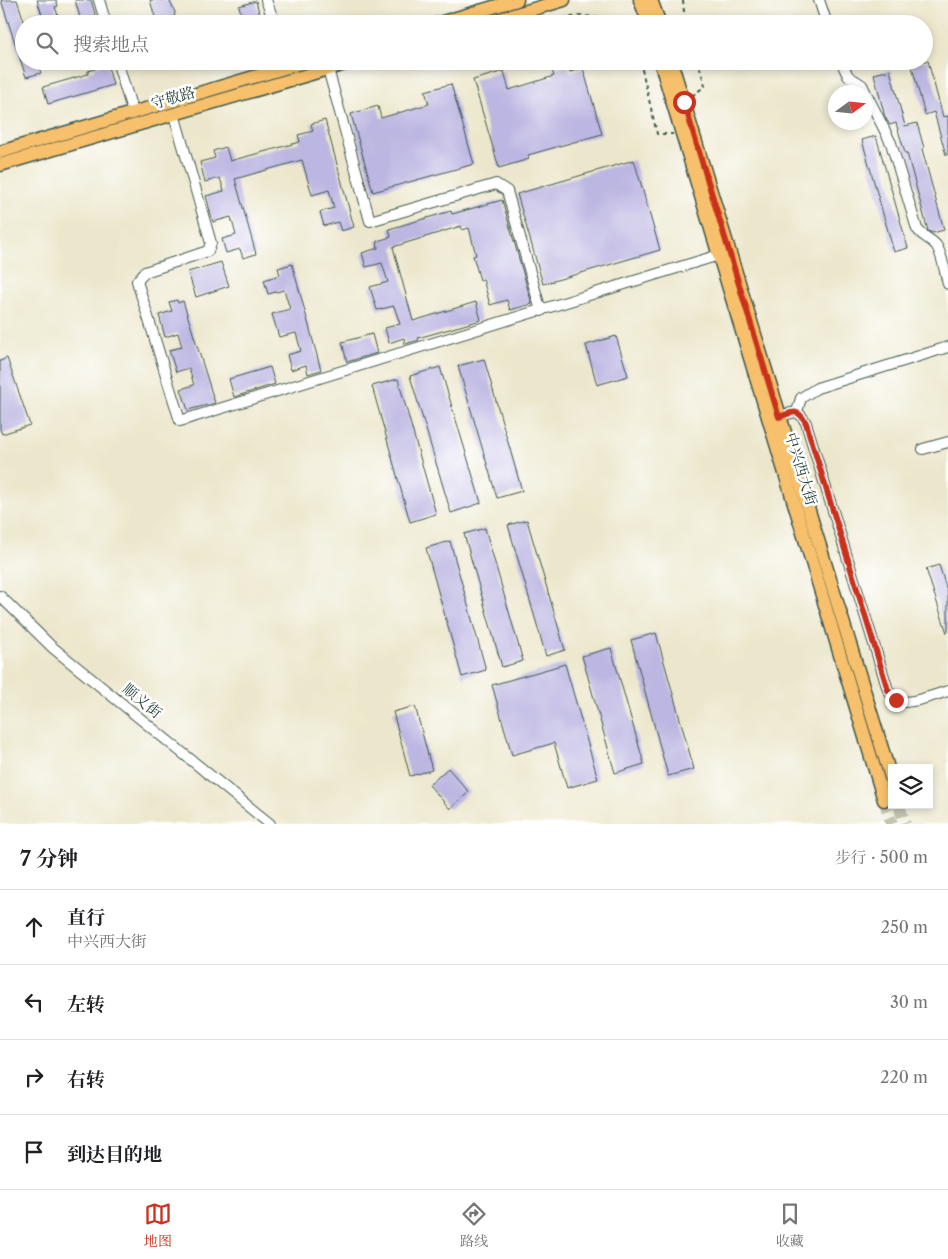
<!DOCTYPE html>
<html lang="zh">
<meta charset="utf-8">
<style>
:root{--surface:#fff;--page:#f6f6f6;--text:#202124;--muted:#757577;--line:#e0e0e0;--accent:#c8321e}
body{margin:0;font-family:"Libre Caslon Text","Noto Serif SC",serif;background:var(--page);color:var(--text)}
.controls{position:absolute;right:15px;bottom:15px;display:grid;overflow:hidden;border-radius:0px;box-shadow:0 2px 8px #0003}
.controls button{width:45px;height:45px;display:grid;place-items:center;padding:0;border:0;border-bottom:1px solid var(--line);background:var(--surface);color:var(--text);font:25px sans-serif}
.compass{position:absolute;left:828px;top:85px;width:45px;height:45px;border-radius:50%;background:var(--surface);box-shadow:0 2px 8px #0003;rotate:75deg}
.stop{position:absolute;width:15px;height:15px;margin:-11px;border:4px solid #c8321e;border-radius:50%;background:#fff}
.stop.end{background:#c8321e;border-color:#fff;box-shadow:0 1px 5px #0008}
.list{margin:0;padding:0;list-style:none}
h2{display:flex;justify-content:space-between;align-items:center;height:65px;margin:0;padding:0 20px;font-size:21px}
h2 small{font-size:16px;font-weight:400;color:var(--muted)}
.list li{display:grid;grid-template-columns:32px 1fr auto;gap:15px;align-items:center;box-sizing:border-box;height:75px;padding:0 20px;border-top:1px solid var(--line)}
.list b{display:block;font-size:19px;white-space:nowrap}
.list p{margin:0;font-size:16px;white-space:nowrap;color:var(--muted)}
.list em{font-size:16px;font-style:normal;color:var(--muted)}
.icon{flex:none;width:28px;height:28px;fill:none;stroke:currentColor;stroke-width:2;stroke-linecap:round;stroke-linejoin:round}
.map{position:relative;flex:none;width:948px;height:824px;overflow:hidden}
.search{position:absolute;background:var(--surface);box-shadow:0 2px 8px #0003;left:15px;right:15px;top:15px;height:55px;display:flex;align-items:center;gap:12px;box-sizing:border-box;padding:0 18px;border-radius:28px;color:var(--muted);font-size:19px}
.sheet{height:365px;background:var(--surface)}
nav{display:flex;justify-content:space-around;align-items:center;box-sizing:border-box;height:70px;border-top:1px solid var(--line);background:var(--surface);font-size:14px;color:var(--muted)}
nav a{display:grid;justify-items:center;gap:2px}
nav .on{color:var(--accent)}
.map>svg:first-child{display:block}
</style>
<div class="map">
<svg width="948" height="824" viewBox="0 0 948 824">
<rect width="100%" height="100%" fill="#fff"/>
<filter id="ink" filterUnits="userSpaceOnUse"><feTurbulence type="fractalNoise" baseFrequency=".02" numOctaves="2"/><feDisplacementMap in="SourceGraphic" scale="10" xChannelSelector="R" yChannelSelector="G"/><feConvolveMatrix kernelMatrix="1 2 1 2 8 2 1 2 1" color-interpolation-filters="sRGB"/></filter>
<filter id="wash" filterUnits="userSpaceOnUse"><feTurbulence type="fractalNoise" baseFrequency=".0096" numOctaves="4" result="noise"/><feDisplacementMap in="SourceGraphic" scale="20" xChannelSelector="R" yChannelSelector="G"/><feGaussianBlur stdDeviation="1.12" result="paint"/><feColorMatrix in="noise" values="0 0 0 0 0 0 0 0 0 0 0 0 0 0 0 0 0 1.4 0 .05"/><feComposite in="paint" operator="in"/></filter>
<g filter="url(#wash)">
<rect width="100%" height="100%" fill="#ece7cc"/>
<g id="blocks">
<!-- building -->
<path fill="#bcb6e2" d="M1,0H17L25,24H24V61H37L41,73L26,77Z
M37,0H56L58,6L55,7L61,24H45Z
M75,0H91L98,24H82Z
M150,0H169L175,12L174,18L176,24H157Z
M256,1L262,24H244L239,6Z
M916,61H928L943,117L948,116V154L946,155L934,112L925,115L911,63Z
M107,63L113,85L48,104L43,87L88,74V71L95,69L94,67Z
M568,65L570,72L583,68L602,134L528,155L529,159L499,168L473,80L504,71L509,90L554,76L552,70Z
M890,70L905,126L917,123L924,148L922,149L944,230L933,233L928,231L907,153H905L896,123L890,125L885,117L874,74Z
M451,84L474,164L373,192L351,114L378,106L381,118L429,104L425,91Z
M325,120L354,227L341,231L338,222L324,226L320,212L334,208L329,190L312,195L302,160L235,179L256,254L243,258L240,249L226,253L222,239L236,235L231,217L213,222L206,196L224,191L220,178L205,182L200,162L215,158L213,151L226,147L230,161L300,142L298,135L313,131L311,124Z
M876,136L908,248L894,252L862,140Z
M634,160L660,250L543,284L517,194Z
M502,200L532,304L510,310L507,300L490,305L483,279L480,280L473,256L476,255L469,228L462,230L461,226L393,247L413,321L476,302L481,320L418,338L419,340L405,344L404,338L389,343L385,328L400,324L394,306L377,310L370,287L388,282L382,263L366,267L362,253L378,248L377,241L391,237L389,229L451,211L452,214Z
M221,262L229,286L196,297L188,272Z
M292,264L321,370L308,374L306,365L291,370L287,355L301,351L296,333L279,337L272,314L290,309L284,290L268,294L264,280L280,275L278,268Z
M177,300L178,303L183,301L215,403L188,410L181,389L194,385L189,368L176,372L169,350L182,347L178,333L165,337L159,315L172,311L169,302Z
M372,334L377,353L347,362L342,342Z
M616,336L628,376L597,385L586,345Z
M7,358L30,425L2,434L0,429V361Z
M484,359L522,491L497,498L458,366Z
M270,367L275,384L234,397L229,379Z
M440,367L481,503L451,513L410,376Z
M398,379L436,514L410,522L372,386Z
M527,520L565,650L546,656L508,525Z
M485,528L523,661L502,667L464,534Z
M450,541L486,670L462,677L426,548Z
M939,565L948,594V632L947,633L926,569Z
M656,633L694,769L668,776L631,640Z
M611,648L644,764L615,773L582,656Z
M565,664L598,779L567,788L554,743L512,755L492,685Z
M415,706L432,770L410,776L393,712Z
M448,768L469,792L450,809L429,785Z"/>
</g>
</g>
<g filter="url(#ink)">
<use href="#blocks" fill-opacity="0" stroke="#3e564b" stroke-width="1"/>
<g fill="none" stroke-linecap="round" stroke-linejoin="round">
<!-- major-tunnel -->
<path stroke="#c3c5ae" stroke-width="12" stroke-dasharray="12 6" stroke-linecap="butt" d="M884,800L892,824
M899,805L905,824"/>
<defs>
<path id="minor" d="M99,0L106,24
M266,0L275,24
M819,0L827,24
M117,61L133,113
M841,61L848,76L862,85L891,143L917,229C925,239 930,238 936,245C942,253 945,273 948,284
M328,69L370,221L496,184L507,191L541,311
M174,114L211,243L208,251L145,272L137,281L180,421L719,255
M797,412L801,398L817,388L948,347
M779,417C793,412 798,408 806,423L888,690C890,693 893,698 896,700C905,707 937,694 948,691
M923,449L948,442
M0,596L52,647L270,824"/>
<path id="major" d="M640,0L649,24
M651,0L660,24
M436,24L517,0
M483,24L564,0
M660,61L884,800
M671,61L892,781
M0,152L308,61
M0,165L355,61"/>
</defs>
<!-- minor casing -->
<use href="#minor" stroke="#3e564b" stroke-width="12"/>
<!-- major casing -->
<use href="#major" stroke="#3e564b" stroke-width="15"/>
<!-- path -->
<path stroke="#3e564b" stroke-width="2" stroke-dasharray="4 4" stroke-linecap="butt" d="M683,0L684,12L687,24
M539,24C563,18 590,10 613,24
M640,61L657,134H673
M692,96L705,86L698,61"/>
<!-- minor -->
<use href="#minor" stroke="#fff" stroke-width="10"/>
<!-- major -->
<use href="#major" stroke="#f7c06c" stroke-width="12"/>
</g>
</g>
<g fill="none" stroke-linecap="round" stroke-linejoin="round" filter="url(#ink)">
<!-- route -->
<path stroke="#c8321e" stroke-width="6" d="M684,102L779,417C793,412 798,408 806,423L888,690L896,700"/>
</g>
<g text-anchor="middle" stroke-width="5" stroke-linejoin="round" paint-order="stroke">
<!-- street labels -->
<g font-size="15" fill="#1f3d34" stroke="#fff">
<text transform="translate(173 98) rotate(-16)" y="5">守敬路</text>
<text transform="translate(801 469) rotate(73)" y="5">中兴西大街</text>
<text transform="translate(142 701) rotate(39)" y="5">顺义街</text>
</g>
</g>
</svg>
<div class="controls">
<button><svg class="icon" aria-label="layers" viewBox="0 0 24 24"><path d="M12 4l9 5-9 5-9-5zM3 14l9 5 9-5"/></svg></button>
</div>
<svg class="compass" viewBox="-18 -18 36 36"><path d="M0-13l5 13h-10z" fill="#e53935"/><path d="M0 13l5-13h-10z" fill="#757577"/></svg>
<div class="stop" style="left:684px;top:102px"></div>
<div class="stop end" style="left:896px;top:700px"></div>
<div class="search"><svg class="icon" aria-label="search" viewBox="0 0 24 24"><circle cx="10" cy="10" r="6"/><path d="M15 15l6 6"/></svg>搜索地点</div>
</div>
<section class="sheet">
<h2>7 分钟<small>步行 · 500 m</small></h2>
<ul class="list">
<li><svg class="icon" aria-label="ahead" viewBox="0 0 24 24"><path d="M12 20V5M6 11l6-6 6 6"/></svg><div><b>直行</b><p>中兴西大街</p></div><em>250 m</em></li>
<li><svg class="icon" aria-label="left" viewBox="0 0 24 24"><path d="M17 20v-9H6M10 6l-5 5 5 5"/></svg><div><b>左转</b></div><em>30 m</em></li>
<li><svg class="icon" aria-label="right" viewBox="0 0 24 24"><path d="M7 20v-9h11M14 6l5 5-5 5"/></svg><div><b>右转</b></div><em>220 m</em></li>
<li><svg class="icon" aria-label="arrive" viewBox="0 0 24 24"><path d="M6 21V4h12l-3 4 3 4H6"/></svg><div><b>到达目的地</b></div></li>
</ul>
</section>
<nav>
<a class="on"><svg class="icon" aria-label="map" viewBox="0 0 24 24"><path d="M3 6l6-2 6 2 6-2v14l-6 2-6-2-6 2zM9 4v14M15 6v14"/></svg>地图</a>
<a><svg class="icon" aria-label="directions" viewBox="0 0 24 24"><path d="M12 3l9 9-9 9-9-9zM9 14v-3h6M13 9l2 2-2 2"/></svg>路线</a>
<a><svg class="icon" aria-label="saved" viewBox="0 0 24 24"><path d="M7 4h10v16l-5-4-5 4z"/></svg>收藏</a>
</nav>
